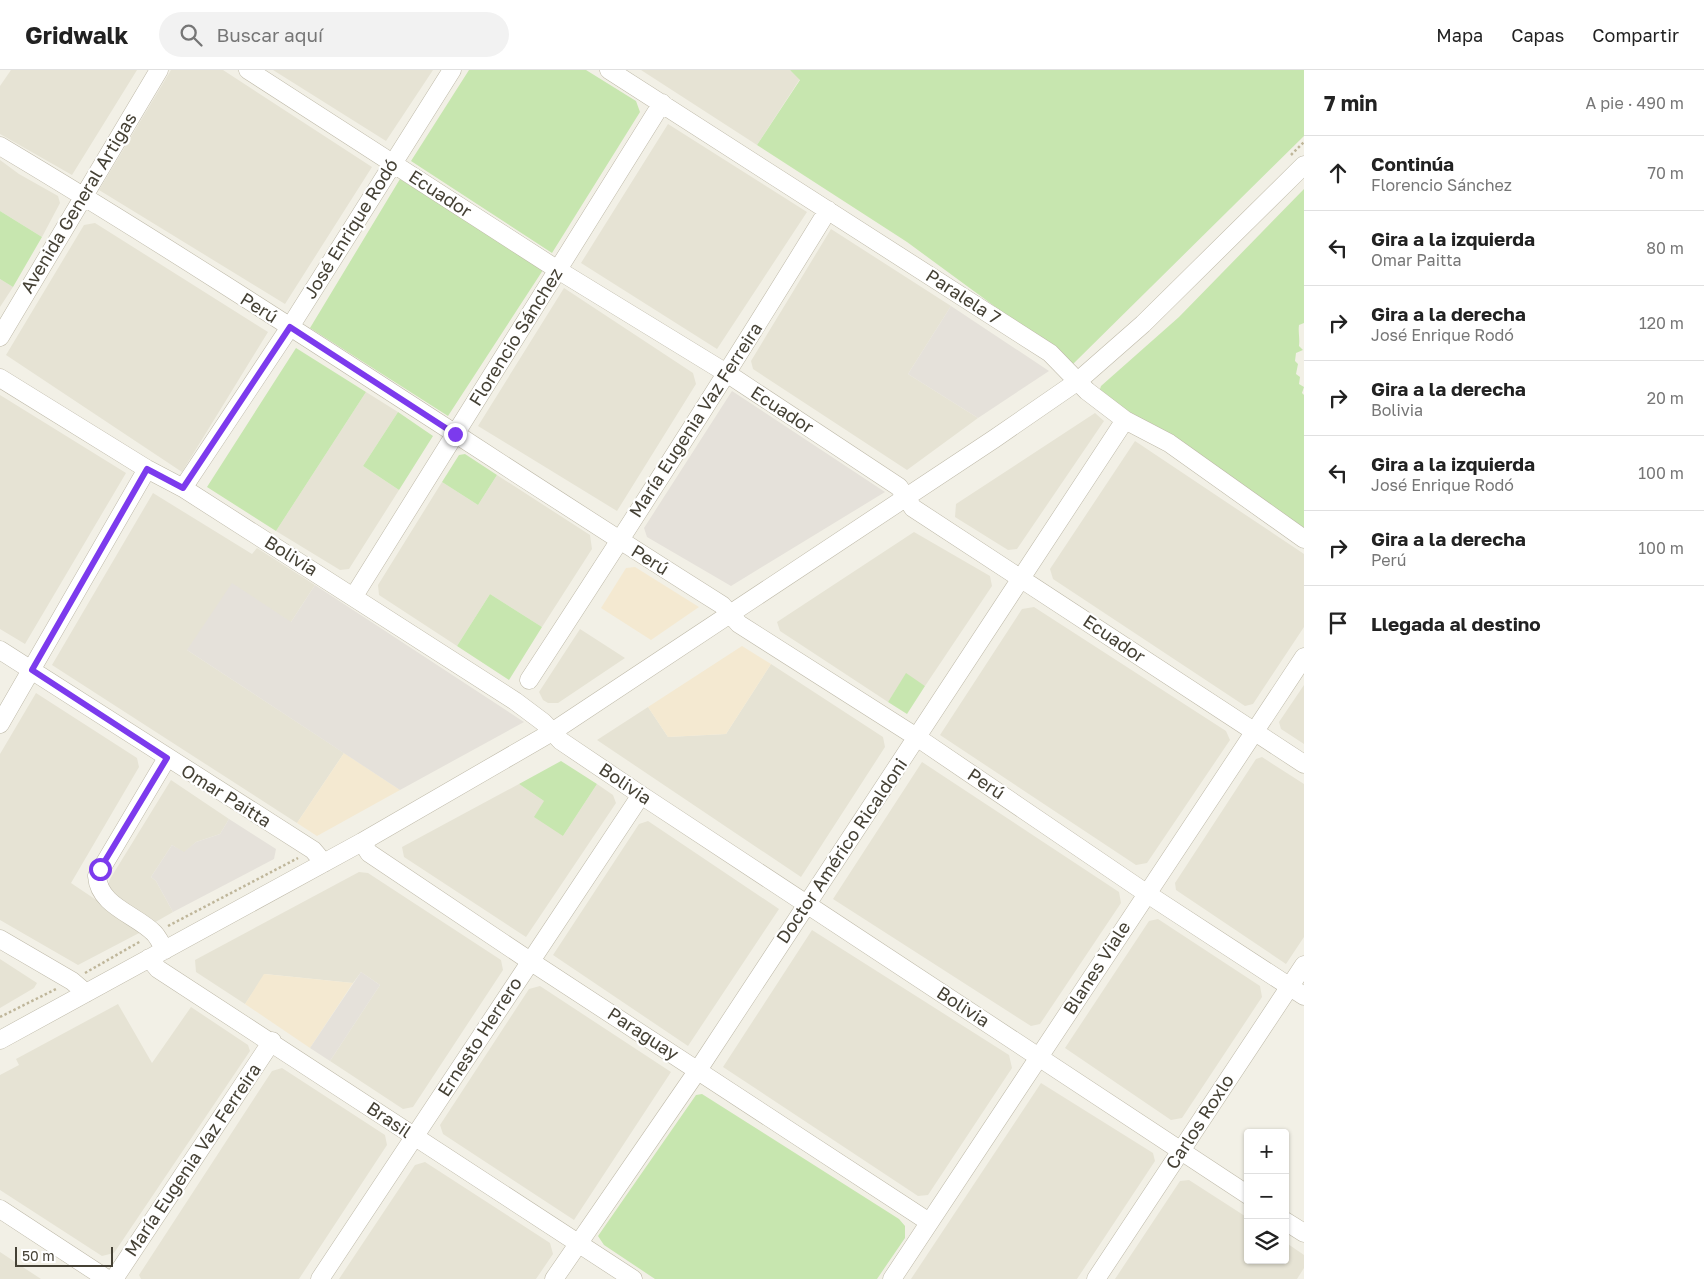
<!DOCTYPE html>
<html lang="es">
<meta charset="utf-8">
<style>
:root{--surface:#fff;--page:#f2f2f2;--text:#222;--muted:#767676;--line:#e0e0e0}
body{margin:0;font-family:"Golos Text",sans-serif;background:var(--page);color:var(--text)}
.controls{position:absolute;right:15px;bottom:15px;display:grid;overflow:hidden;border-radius:5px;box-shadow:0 1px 4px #0004}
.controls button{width:45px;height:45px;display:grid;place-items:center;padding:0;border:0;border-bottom:1px solid var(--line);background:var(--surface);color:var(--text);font:25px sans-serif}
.scale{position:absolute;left:15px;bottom:12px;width:98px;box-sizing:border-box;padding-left:5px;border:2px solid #454135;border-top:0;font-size:14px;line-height:18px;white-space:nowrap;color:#454135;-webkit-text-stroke:4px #fff;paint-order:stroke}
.stop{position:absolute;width:15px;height:15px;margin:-11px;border:4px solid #7c3aed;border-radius:50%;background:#fff}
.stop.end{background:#7c3aed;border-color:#fff;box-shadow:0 1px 5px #0008}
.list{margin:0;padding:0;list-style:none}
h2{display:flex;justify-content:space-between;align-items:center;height:65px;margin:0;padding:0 20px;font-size:21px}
h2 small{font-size:16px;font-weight:400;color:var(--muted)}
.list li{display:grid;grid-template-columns:32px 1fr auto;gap:15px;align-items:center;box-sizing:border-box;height:75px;padding:0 20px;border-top:1px solid var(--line)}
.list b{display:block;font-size:19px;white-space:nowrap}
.list p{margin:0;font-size:16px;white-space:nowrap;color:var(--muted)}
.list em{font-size:16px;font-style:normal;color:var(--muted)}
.icon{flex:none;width:28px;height:28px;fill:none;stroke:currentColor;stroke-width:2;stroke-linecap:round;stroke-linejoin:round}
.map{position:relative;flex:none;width:1304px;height:1209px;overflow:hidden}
header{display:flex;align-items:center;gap:30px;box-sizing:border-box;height:70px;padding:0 25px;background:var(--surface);border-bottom:1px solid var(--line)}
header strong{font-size:24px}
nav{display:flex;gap:28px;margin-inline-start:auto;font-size:18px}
.search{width:350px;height:45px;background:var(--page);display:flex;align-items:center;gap:12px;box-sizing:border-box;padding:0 18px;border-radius:28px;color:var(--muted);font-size:19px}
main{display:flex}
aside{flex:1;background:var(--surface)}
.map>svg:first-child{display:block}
</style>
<header>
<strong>Gridwalk</strong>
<div class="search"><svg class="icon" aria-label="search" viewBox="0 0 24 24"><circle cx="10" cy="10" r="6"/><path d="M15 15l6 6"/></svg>Buscar aquí</div>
<nav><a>Mapa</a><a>Capas</a><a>Compartir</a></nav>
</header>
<main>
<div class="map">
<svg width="1304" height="1209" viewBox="0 0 1304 1209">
<rect width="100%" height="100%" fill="#f2f0e6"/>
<!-- residential -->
<path fill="#e6e3d4" d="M11,0H137L72,105L0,64V16Z
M171,0H223L372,97L285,234L99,120Z
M273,0H433L386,71Z
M641,0H790L800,9L757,75Z
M668,54L807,142L717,279L581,193Z
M0,90L19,104L58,126L60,133L42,167L0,141Z
M95,153L268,262L182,402L6,285L84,155Z
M831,159L951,236L908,304L978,348L907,400L753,299L751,291Z
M0,209L13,217L0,237Z
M564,218L693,303L696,314L617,441L478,356Z
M366,322L398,342L363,396L399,420L349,499L340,500L276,461Z
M0,325L126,403L25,574L0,559Z
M1095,343L1104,351L1017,479L1008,480L955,447L956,434Z
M1135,371L1304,484V557L1253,634L1245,636L1053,509L1050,499Z
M497,405L590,465L592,479L542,557L490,524L457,576L379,525L378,515L442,412L478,435Z
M153,423L252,484L257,478L315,515L291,552L187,580L344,683L297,753L52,595Z
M914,462L990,506L992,516L925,616L906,604L888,632L780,561L777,552Z
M1034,537L1226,661L1230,670L1147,793L1136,795L940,665L1022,539Z
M580,559L625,588L558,633H548L543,630L539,622Z
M771,594L883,667L885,677L801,807L597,670L648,637L668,667L726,664Z
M1304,615V674L1281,659L1279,652Z
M36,623L137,688L139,697L71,813L141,860V862L78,895L0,850V684Z
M1262,687L1304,714V867L1286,894L1176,820L1175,813L1256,689Z
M922,692L1119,822L1121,833L1040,954L1031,956L833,829Z
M171,710L229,749L220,764L196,772L184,783L172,775L151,807L156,811L173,842L152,854L107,818L110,809Z
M519,714L544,731L563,766L597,714L613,725L616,733L526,867L404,787L402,777Z
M648,751L779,839L688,976L553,885L639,754Z
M359,802L368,803L501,890L503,900L413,1037L403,1039L330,991L380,915L361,902L353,913L265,904L245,934L196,902L195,890Z
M1158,849L1260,916L1262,927L1182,1048L1171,1050L1065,978L1149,851Z
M812,860L1009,985L1012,998L928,1125L918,1126L723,997Z
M0,889L37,913L34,918L0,938Z
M540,916L671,1002L574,1150L443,1064L440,1055L529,919Z
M118,934L152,993L191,937L248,975L250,981L114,1183L102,1186L0,1120V1005L19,995L16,989Z
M282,998L385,1065L387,1075L299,1209H141L139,1205L272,1001Z
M1041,1013L1153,1083L1155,1091L1077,1209H911Z
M425,1092L550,1173L553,1184L536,1209H339L415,1095Z
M1189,1110L1248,1148V1190H1285V1172L1304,1185V1198L1297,1209H1115L1180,1111Z
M0,1182L41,1209H0Z"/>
<!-- commercial -->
<path fill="#f4e9d1" d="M635,497L699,537L651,570L601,538L626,498Z
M742,576L771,594L726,664L668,667L648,637Z
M344,683L400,720L317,766L297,753Z
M264,904L353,913L310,978L245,934Z"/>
<!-- industrial -->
<path fill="#e5e1da" d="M951,236L1049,301L978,348L908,304Z
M732,321L885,422L731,516L647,467L644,458Z
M232,513L291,552L315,515L524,652L400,720L187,580Z
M229,749L276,779L274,789L173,842L156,811L151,807L172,775L184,782L196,772L220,764Z
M361,902L380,915L330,991L310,978Z"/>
<!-- green -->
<path fill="#c7e6af" d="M469,0H586L636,31L640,42L552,183L411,91Z
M790,0H1304V66L1073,294L907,172L757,75L800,10Z
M400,109L543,200L448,346L310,258Z
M1304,119V253L1299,255C1298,262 1300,268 1299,276L1303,280L1296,283L1295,291L1298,294L1296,304L1300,307L1299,314L1304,317L1302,323L1304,325V459L1172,366L1118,337L1099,322L1101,316L1179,247Z
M0,141L42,167L13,217L0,209Z
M296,278L366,322L276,461L207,417Z
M398,342L433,366L399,420L363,396Z
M465,384L497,405L478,435L442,412L459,385Z
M490,524L542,557L509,610L457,576Z
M906,603L925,616L907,644L888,632Z
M561,691L597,714L563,766L534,747L544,731L519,714Z
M702,1024L899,1149L905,1156V1168L877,1209H655L604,1175L598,1166L696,1025Z"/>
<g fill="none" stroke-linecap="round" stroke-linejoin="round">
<defs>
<path id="minor" d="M248,0L558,200L728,304L899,417L913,438L1304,694
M609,0L1050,283L1087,321L1125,350L1169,373L1304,469
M0,76C245,222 480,383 722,535L739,554L918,668L1146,823L1304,926
M0,267L159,0
M0,308L147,399L183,418L515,631L543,652L561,671L641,725L1248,1125
M183,418L290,257L452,0
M354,526L662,33
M0,580L313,780L324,793
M529,610C631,454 731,298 828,140
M0,654L147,399
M362,772L369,783L530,891L929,1152
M0,869L72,911L86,923
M165,880C161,874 158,867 154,863C135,844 99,836 97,806L167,688
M149,888L158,899L633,1209
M0,970L362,772L552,662L994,369L1078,311L1143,254L1304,95
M0,1139L107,1209
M1285,1151L1304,1163
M114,1209L272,971
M320,1209L641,725
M554,1209L698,1000L1125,350
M892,1209L1304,587
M1096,1209L1304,895"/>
</defs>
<!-- minor casing -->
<use href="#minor" stroke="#beb9a8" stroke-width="19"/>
<!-- path -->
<path stroke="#bfb69a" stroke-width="2.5" stroke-dasharray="2.5 2.5" stroke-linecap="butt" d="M1291,85L1304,72
M168,856L298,788
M85,903L141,871
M0,947L56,919"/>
<!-- minor -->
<use href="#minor" stroke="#fff" stroke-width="18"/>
</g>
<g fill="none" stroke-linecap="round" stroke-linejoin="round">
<!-- route -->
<path stroke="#7c3aed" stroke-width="6" d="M100,799L167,688L32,600L147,399L183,418L290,257L455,364"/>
</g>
<g text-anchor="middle" stroke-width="4.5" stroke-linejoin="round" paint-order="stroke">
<!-- street labels -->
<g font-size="18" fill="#454135" stroke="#fff">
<text transform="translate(440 124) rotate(33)" y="6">Ecuador</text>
<text transform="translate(79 133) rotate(-59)" y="6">Avenida General Artigas</text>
<text transform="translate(351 159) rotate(-58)" y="6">José Enrique Rodó</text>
<text transform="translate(963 227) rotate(33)" y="6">Paralela 7</text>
<text transform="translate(259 238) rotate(32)" y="6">Perú</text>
<text transform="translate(516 267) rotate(-58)" y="6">Florencio Sánchez</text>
<text transform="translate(782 340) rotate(33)" y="6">Ecuador</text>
<text transform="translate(696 350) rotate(-57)" y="6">María Eugenia Vaz Ferreira</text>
<text transform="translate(291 486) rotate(32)" y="6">Bolivia</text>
<text transform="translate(650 490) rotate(32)" y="6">Perú</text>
<text transform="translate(1114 569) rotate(34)" y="6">Ecuador</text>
<text transform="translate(625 714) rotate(34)" y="6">Bolivia</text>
<text transform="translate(986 714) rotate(34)" y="6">Perú</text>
<text transform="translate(226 726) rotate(32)" y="6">Omar Paitta</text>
<text transform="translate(842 781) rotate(-56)" y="6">Doctor Américo Ricaldoni</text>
<text transform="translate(1097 898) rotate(-57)" y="6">Blanes Viale</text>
<text transform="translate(963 937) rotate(33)" y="6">Bolivia</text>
<text transform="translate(643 964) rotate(33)" y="6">Paraguay</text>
<text transform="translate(480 967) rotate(-57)" y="6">Ernesto Herrero</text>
<text transform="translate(389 1050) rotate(34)" y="6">Brasil</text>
<text transform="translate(1200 1052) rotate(-57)" y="6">Carlos Roxlo</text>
<text transform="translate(193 1090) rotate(-56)" y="6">María Eugenia Vaz Ferreira</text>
</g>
</g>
</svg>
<div class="controls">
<button>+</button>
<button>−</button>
<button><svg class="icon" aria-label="layers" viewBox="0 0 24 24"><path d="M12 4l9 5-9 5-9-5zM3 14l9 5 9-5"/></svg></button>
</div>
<div class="scale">50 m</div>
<div class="stop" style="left:100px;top:799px"></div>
<div class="stop end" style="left:455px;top:364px"></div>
</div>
<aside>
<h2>7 min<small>A pie · 490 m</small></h2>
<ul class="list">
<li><svg class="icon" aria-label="ahead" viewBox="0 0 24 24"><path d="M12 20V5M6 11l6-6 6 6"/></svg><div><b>Continúa</b><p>Florencio Sánchez</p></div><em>70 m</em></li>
<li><svg class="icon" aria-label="left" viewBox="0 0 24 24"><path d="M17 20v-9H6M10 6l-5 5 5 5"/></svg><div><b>Gira a la izquierda</b><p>Omar Paitta</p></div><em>80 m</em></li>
<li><svg class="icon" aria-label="right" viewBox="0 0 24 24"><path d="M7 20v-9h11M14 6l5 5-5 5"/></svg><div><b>Gira a la derecha</b><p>José Enrique Rodó</p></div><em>120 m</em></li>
<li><svg class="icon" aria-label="right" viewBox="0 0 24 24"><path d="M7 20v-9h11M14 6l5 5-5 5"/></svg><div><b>Gira a la derecha</b><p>Bolivia</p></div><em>20 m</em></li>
<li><svg class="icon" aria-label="left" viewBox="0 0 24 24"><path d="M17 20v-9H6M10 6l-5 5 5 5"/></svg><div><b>Gira a la izquierda</b><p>José Enrique Rodó</p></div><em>100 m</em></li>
<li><svg class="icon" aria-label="right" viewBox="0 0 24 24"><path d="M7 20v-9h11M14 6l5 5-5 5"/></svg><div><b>Gira a la derecha</b><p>Perú</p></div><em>100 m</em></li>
<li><svg class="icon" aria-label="arrive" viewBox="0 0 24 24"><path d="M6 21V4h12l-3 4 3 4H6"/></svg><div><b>Llegada al destino</b></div></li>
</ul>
</aside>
</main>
